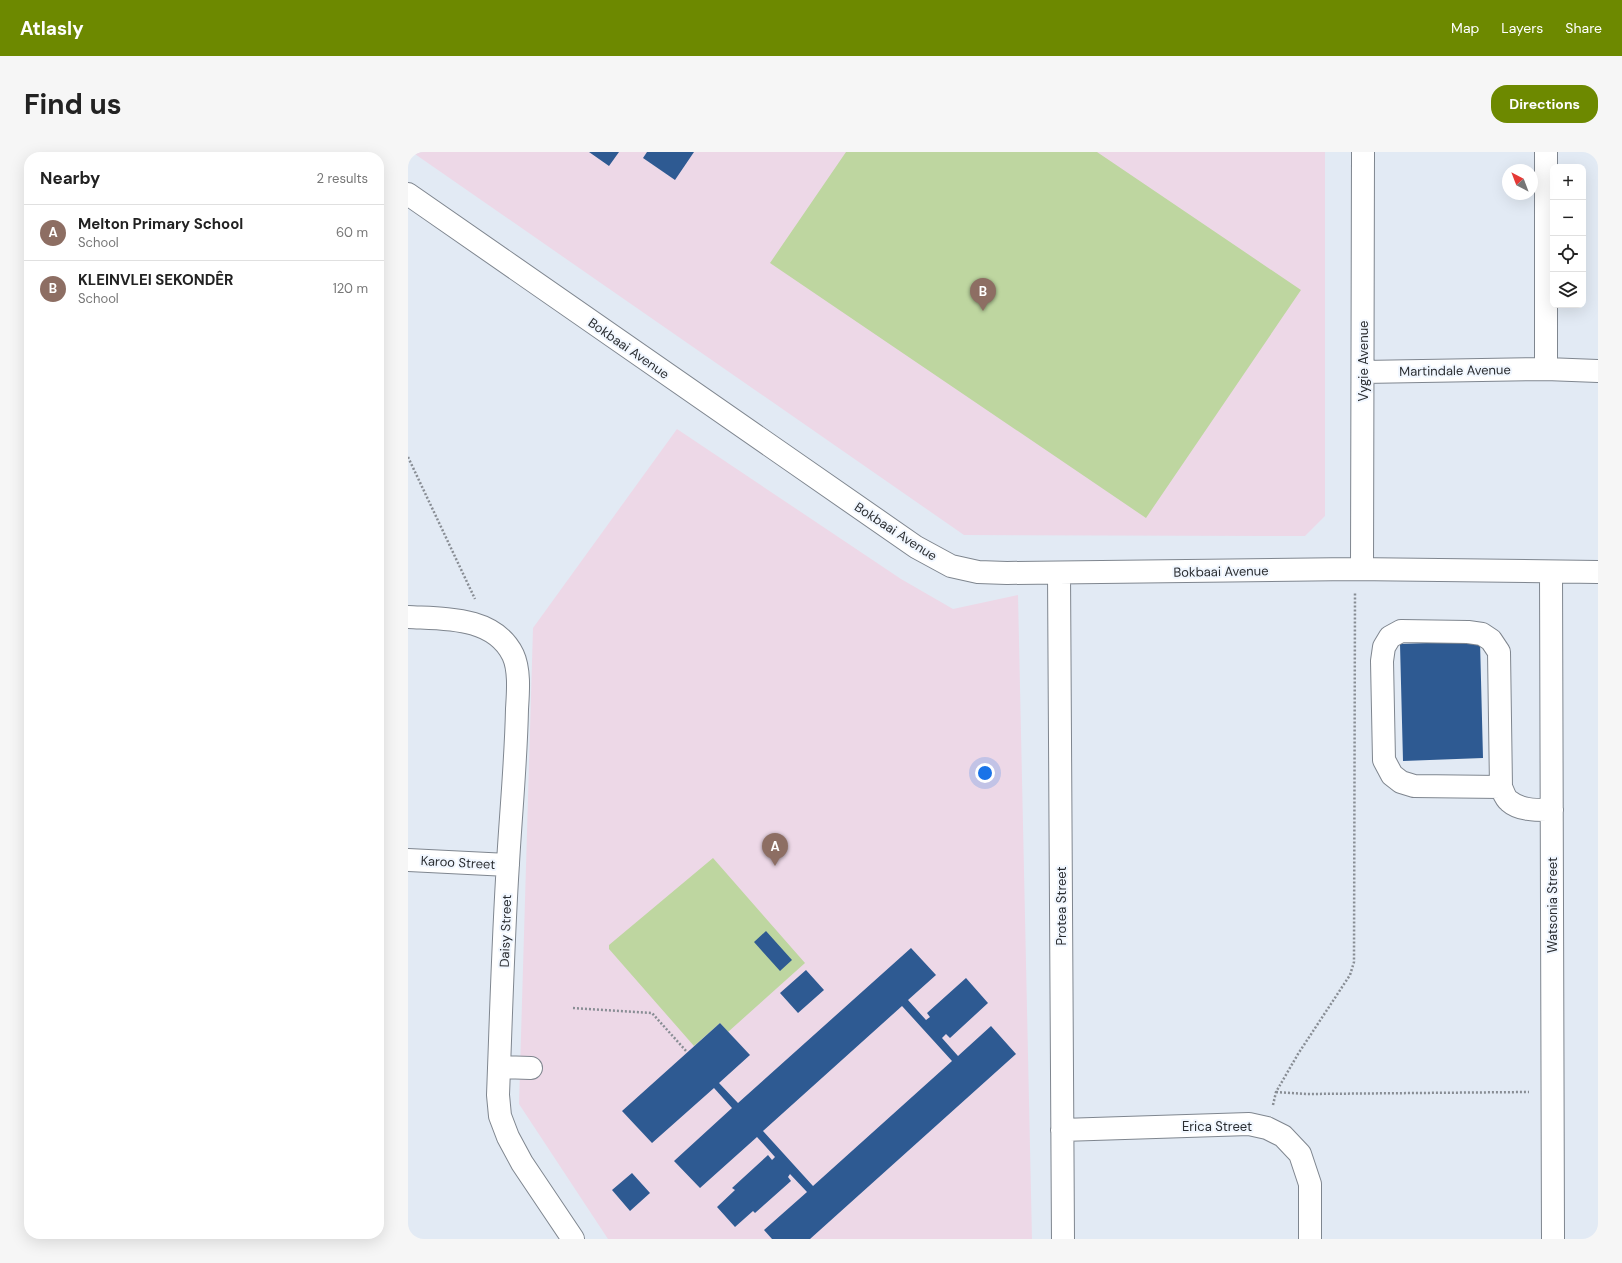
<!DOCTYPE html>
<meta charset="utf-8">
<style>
:root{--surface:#fff;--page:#f6f6f6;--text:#222;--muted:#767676;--line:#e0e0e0;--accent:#6d8900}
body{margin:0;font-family:"DM Sans",sans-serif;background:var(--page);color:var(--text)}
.controls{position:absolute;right:12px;top:12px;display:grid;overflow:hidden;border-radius:8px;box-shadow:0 4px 16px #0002}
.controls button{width:36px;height:36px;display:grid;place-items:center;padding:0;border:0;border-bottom:1px solid var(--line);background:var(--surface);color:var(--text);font:20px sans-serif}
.compass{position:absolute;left:1094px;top:12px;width:36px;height:36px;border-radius:50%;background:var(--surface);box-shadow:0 4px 16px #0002;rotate:318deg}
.you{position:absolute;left:577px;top:621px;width:14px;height:14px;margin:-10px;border:3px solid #fff;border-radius:50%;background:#1a73e8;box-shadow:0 0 0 6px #1a73e833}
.badge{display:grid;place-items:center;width:26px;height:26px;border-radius:50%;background:var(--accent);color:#fff;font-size:13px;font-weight:700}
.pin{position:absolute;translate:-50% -33px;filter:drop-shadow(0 1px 2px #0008)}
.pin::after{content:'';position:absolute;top:21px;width:14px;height:12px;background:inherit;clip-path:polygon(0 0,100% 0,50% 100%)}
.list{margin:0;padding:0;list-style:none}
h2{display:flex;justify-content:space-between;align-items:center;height:52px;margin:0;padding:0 16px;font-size:17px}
h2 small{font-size:13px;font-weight:400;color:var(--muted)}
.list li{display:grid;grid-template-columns:26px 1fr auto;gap:12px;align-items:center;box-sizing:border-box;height:56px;padding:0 16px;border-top:1px solid var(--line)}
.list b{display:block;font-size:15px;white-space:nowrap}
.list p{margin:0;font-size:13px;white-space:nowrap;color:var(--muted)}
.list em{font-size:13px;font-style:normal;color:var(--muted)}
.icon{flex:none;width:22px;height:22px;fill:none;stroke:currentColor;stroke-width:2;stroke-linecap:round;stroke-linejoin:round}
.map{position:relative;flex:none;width:1190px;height:1087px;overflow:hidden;border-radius:16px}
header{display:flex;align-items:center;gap:24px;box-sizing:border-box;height:56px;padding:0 20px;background:var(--accent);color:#fff}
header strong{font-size:19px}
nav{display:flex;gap:22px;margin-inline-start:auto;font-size:14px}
.intro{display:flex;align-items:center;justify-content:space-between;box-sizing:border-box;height:96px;padding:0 24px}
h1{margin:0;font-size:28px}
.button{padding:10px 18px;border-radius:16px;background:var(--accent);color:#fff;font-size:14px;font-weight:700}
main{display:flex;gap:24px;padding:0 24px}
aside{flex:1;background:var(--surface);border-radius:16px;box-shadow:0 4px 16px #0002}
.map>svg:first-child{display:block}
</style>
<header>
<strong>Atlasly</strong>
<nav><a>Map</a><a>Layers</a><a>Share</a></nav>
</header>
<div class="intro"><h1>Find us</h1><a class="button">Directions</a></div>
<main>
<aside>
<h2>Nearby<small>2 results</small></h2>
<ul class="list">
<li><span class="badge" style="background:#8d6e63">A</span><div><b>Melton Primary School</b><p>School</p></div><em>60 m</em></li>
<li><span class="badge" style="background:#8d6e63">B</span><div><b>KLEINVLEI SEKONDÊR</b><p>School</p></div><em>120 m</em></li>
</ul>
</aside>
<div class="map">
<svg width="1190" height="1087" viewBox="0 0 1190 1087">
<rect width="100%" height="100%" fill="#e2eaf4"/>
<!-- education -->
<path fill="#edd8e7" d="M4,0H917V364L897,384L556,383Z
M269,277L493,427L545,457L610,443L624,1087H200L111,952L125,476Z"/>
<!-- green -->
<path fill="#bed6a0" d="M438,0H689L893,138L738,366L362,111Z
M305,706L397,811L320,880L312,871L286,894L201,797V793Z"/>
<!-- building -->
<path fill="#2e5a92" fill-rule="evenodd" d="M181,0H211L201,14Z
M239,0H286L267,28L235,6Z
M1072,489L1075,606L995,609L992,492Z
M358,779L384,808L372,819L346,790Z
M503,796L528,823L500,848L518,868L522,865L519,861L558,826L580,851L542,886L538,882L534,886L550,904L583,874L608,902L402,1087H364L356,1078L399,1040L382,1022L380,1025L383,1029L347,1061L345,1059L327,1075L309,1055L327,1038L324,1036L360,1003L364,1008L367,1005L349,985L292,1036L266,1009L324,956L306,936L244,991L214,959L312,871L342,903L311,931L330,951ZM494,854L544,909L405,1034L355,979Z
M398,818L416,838L390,861L372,841Z
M224,1021L242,1041L222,1059L204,1038Z"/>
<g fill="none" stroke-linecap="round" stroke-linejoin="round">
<defs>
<path id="minor" d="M1138,0V217
M0,42L508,395L543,414L570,420L599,421L945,417L1190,420
M955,220L1138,217L1190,219
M954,417L955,0
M1143,420L1145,1087
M651,421L655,1087
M0,465C36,467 86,464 105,503C112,518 110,541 109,557C108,608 103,659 100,711C95,788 93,866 90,943L92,964L100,985L114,1011L165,1087
M1093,635L1006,634L993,630L984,623L976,608L974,509L976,495L982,485L993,479L1060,480L1074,482L1083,488L1091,500L1093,635C1095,639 1097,646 1101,649C1112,659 1131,658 1144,658
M0,708L100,713
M91,915L123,916
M654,978L841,972L859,976L875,984L892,1002L902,1032V1087"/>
</defs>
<!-- minor casing -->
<use href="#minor" stroke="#7f868f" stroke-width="24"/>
<!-- path -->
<path stroke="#888d94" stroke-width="2.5" stroke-dasharray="2 2" stroke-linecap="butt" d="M0,305L67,447
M165,856L244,861L279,900
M868,940L899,942L1121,940
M865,953L868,940L890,902L942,823L946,810L947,440"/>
<!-- minor -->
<use href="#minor" stroke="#fff" stroke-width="22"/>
</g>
<g text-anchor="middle" stroke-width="4" stroke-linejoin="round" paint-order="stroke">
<!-- street labels -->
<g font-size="13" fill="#2a2d31" stroke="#f1f7ff">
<text transform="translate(221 196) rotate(35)" y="5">Bokbaai Avenue</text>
<text transform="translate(955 209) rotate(-90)" y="5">Vygie Avenue</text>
<text transform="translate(1047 218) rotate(-1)" y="5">Martindale Avenue</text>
<text transform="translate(488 379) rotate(33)" y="5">Bokbaai Avenue</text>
<text transform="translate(813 419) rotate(-1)" y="5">Bokbaai Avenue</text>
<text transform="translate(50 710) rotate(3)" y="5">Karoo Street</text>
<text transform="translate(1144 753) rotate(-90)" y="5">Watsonia Street</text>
<text transform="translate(653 754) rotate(-90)" y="5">Protea Street</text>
<text transform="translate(97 779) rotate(-88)" y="5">Daisy Street</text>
<text x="809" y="979">Erica Street</text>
</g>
</g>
</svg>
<div class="controls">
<button>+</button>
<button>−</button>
<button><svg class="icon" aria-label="locate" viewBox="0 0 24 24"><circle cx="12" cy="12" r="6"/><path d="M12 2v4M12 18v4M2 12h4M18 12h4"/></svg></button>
<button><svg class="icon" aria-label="layers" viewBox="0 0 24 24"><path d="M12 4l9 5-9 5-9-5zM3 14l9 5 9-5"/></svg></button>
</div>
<svg class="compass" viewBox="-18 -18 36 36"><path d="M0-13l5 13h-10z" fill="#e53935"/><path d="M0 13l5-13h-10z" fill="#767676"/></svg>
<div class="you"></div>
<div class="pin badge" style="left:367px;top:714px;background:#8d6e63">A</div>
<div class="pin badge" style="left:575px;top:159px;background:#8d6e63">B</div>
</div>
</main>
